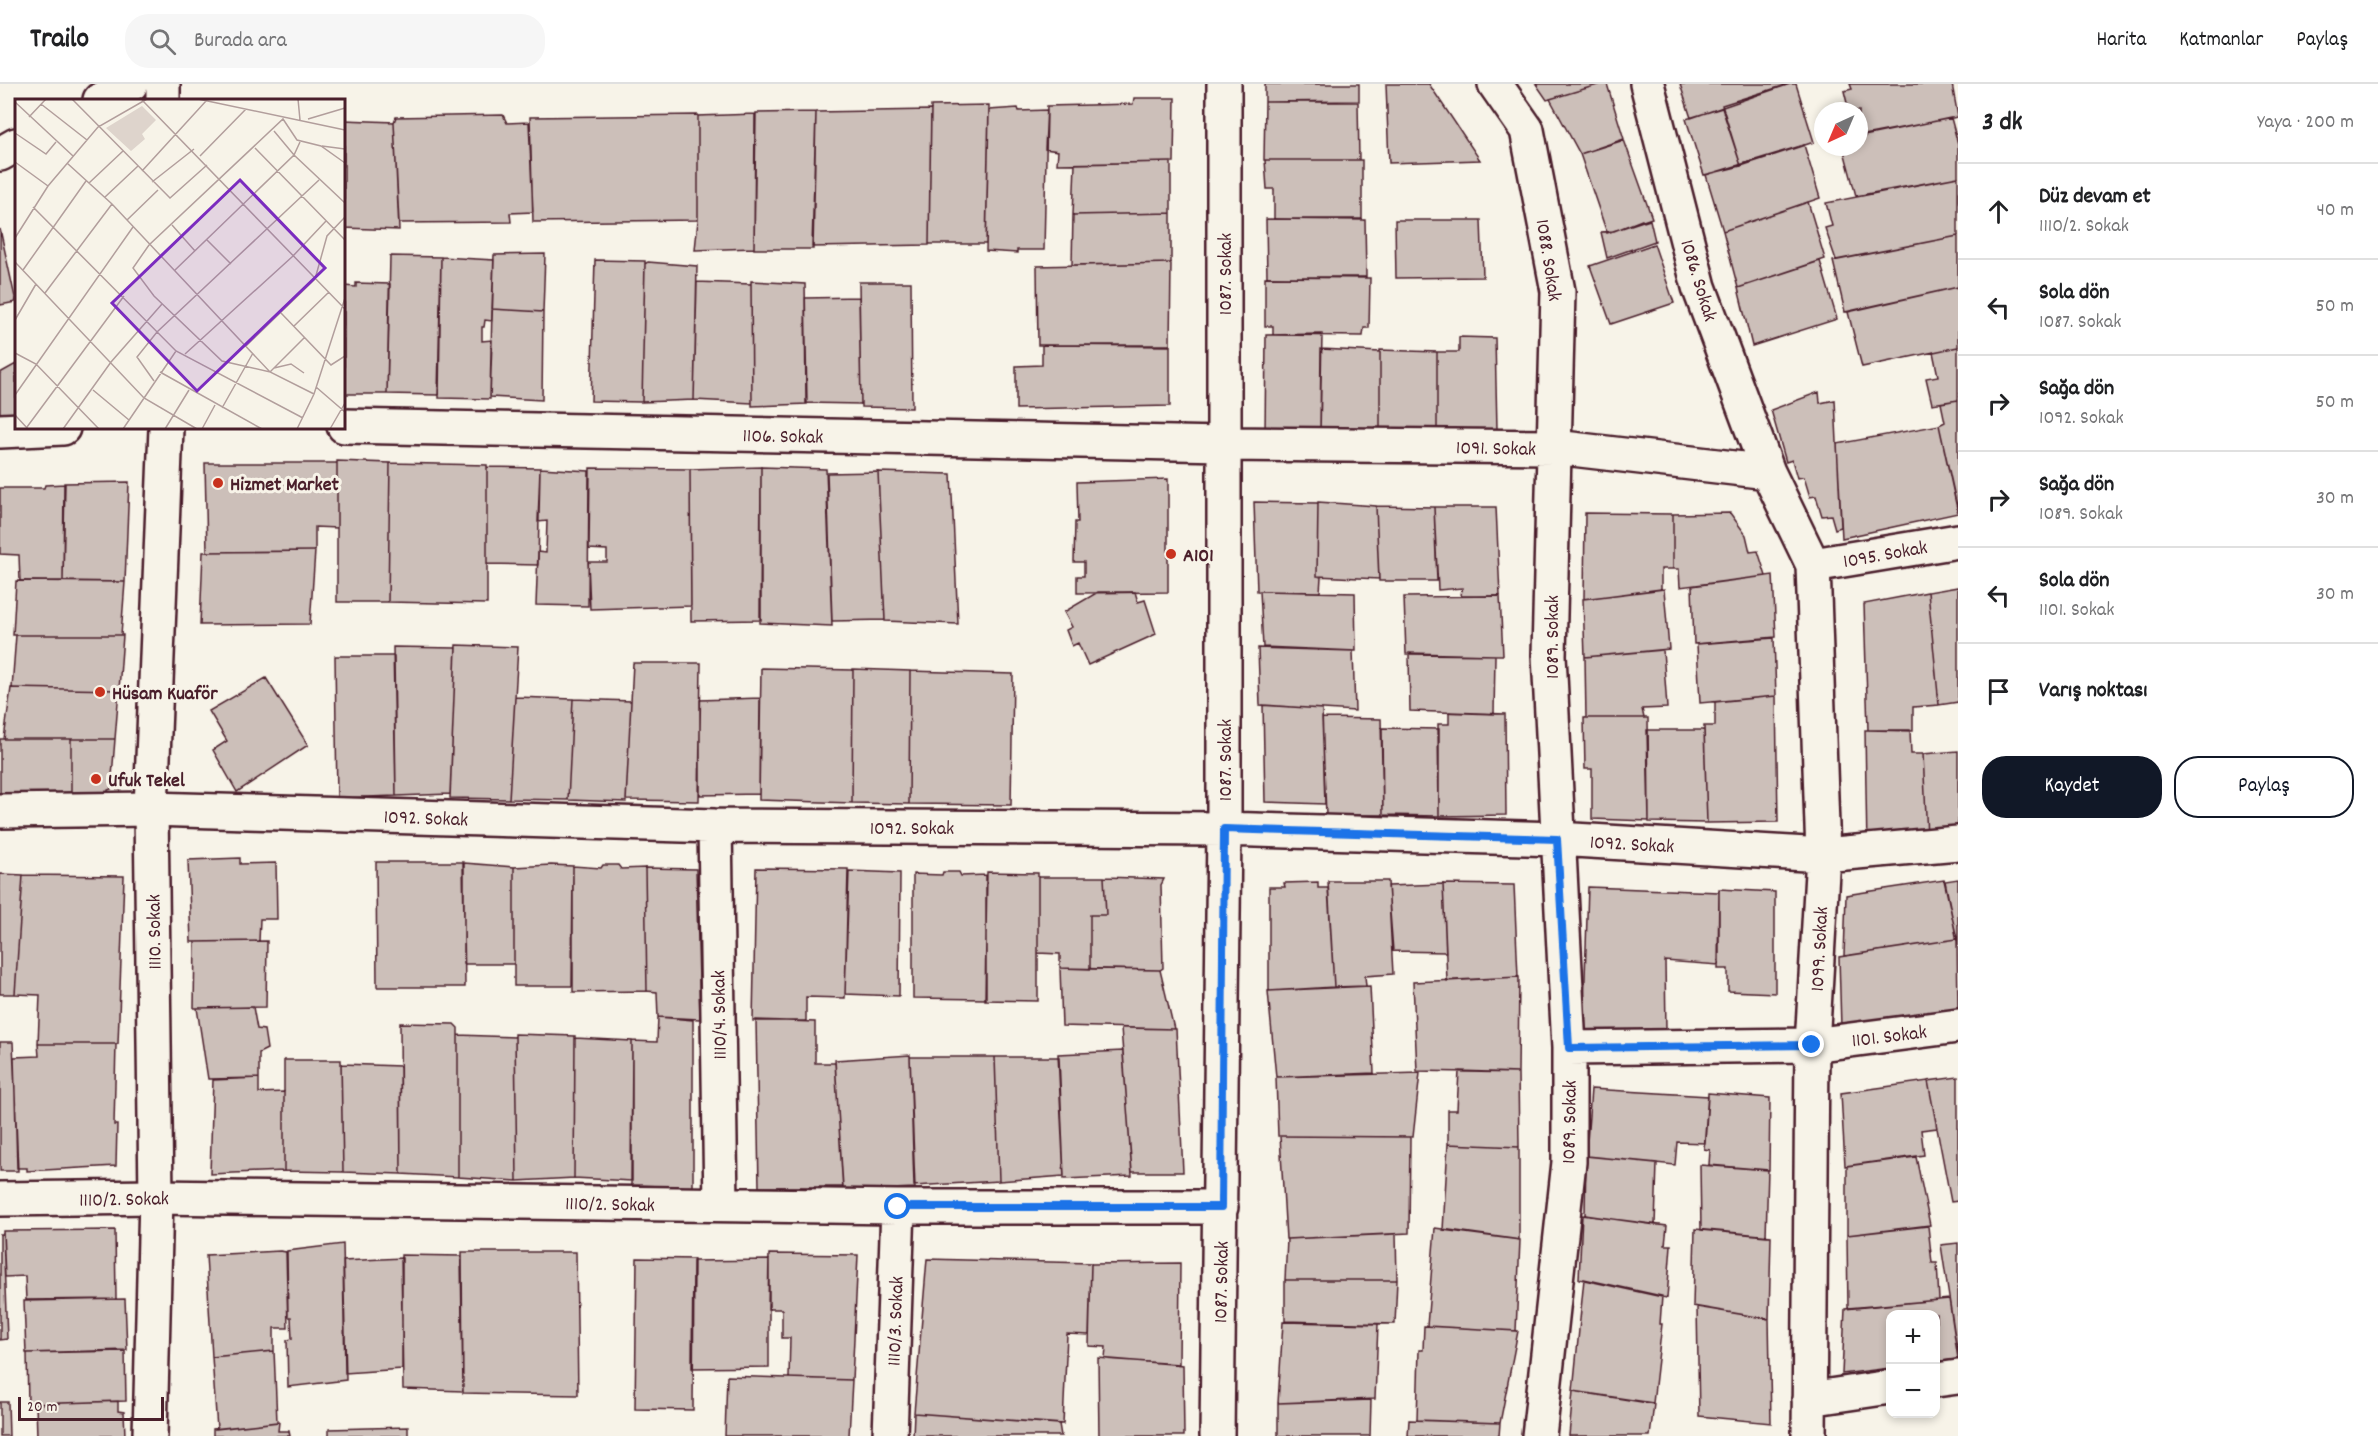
<!DOCTYPE html>
<html lang="tr">
<meta charset="utf-8">
<style>
:root{--surface:#fff;--page:#f6f6f6;--text:#202124;--muted:#757577;--line:#e0e0e0;--accent:#111827}
body{margin:0;font-family:Dekko,sans-serif;background:var(--page);color:var(--text)}
.controls{position:absolute;right:18px;bottom:18px;display:grid;overflow:hidden;border-radius:12px;box-shadow:0 3px 9px #0003}
.controls button{width:54px;height:54px;display:grid;place-items:center;padding:0;border:0;border-bottom:2px solid var(--line);background:var(--surface);color:var(--text);font:30px sans-serif}
.compass{position:absolute;left:1814px;top:18px;width:54px;height:54px;border-radius:50%;background:var(--surface);box-shadow:0 3px 9px #0003;rotate:224deg}
.scale{position:absolute;left:18px;bottom:15px;width:146px;box-sizing:border-box;padding-left:6px;border:3px solid #4a1f2b;border-top:0;font-size:16px;line-height:21px;white-space:nowrap;color:#4a1f2b;-webkit-text-stroke:4px #f7f3e8;paint-order:stroke}
.stop{position:absolute;width:18px;height:18px;margin:-14px;border:4px solid #1a73e8;border-radius:50%;background:#fff}
.stop.end{background:#1a73e8;border-color:#fff;box-shadow:0 2px 6px #0008}
.list{margin:0;padding:0;list-style:none}
h2{display:flex;justify-content:space-between;align-items:center;height:78px;margin:0;padding:0 24px;font-size:26px}
h2 small{font-size:20px;font-weight:400;color:var(--muted)}
.list li{display:grid;grid-template-columns:39px 1fr auto;gap:18px;align-items:center;box-sizing:border-box;height:96px;padding:0 24px;border-top:2px solid var(--line)}
.list b{display:block;font-size:22px;white-space:nowrap}
.list p{margin:0;font-size:20px;white-space:nowrap;color:var(--muted)}
.list em{font-size:20px;font-style:normal;color:var(--muted)}
.actions{display:flex;gap:12px;padding:18px 24px}
.actions a{flex:1;padding:14px 0;border:2px solid var(--accent);border-radius:24px;text-align:center;font-size:21px;color:var(--accent)}
.actions .main{background:var(--accent);color:#fff}
.icon{flex:none;width:33px;height:33px;fill:none;stroke:currentColor;stroke-width:2;stroke-linecap:round;stroke-linejoin:round}
.map{position:relative;flex:none;width:1958px;height:1352px;overflow:hidden}
header{display:flex;align-items:center;gap:36px;box-sizing:border-box;height:84px;padding:0 30px;background:var(--surface);border-bottom:2px solid var(--line)}
header strong{font-size:28px}
nav{display:flex;gap:33px;margin-inline-start:auto;font-size:21px}
.search{width:420px;height:54px;background:var(--page);display:flex;align-items:center;gap:15px;box-sizing:border-box;padding:0 21px;border-radius:24px;color:var(--muted);font-size:22px}
main{display:flex}
aside{flex:1;background:var(--surface)}
.map>svg:first-child{display:block}
</style>
<header>
<strong>Trailo</strong>
<div class="search"><svg class="icon" aria-label="search" viewBox="0 0 24 24"><circle cx="10" cy="10" r="6"/><path d="M15 15l6 6"/></svg>Burada ara</div>
<nav><a>Harita</a><a>Katmanlar</a><a>Paylaş</a></nav>
</header>
<main>
<div class="map">
<svg width="1958" height="1352" viewBox="0 0 1958 1352">
<rect width="100%" height="100%" fill="#f7f3e8"/>
<filter id="ink" filterUnits="userSpaceOnUse"><feTurbulence type="fractalNoise" baseFrequency=".0167" numOctaves="2"/><feDisplacementMap in="SourceGraphic" scale="12" xChannelSelector="R" yChannelSelector="G"/><feConvolveMatrix kernelMatrix="1 2 1 2 8 2 1 2 1" color-interpolation-filters="sRGB"/></filter>
<g filter="url(#ink)">
<!-- building -->
<path fill="#ccbfb9" stroke="#4a1f2b" stroke-width="1.5" d="M1265,0H1359V17L1265,18Z
M1386,0H1429L1480,76L1389,79Z
M1536,0H1601L1547,16Z
M1601,0H1607L1624,55L1580,70L1550,15Z
M1680,0H1790L1691,34Z
M1789,0H1796L1814,58L1741,82L1722,21Z
M1850,0H1952L1958,33L1859,52V27H1849L1844,7L1852,5Z
M1134,14H1175L1174,78L1057,80L1058,67L1045,65L1047,22L1133,20Z
M1265,18H1358L1359,76H1264Z
M989,21L986,160H929L931,22Z
M1018,24L1019,27L1047,26L1044,166H1017V169L986,167L989,26Z
M1722,24L1741,82L1704,91L1686,35Z
M931,26L929,161L812,163L816,28Z
M816,28L813,165H754L756,29Z
M755,30L754,164L695,166L698,136V32Z
M503,31L507,39L529,38L533,128L510,129L511,138L399,139L394,38L396,33Z
M698,31V136L533,138L530,33Z
M1951,34L1958,60V93L1856,112L1843,63H1859V53Z
M344,36L394,38L399,146L344,144Z
M1624,56L1652,134L1607,149L1580,70Z
M1804,61L1820,114L1723,147L1706,91Z
M1265,76H1362V135H1274V105H1267Z
M1171,78V129L1073,131L1075,80Z
M1958,93V152L1836,176L1825,144L1832,142L1826,119Z
M1808,118L1825,175L1738,204L1723,147Z
M1171,129V179L1072,181L1073,131Z
M1266,135L1365,136L1366,193H1267Z
M1395,136H1481L1483,193L1396,194Z
M1642,136L1644,138L1650,136L1655,157L1607,174L1601,148L1614,147Z
M0,145L16,218L0,221Z
M1958,152V203L1845,228L1833,177Z
M1654,160L1674,219L1611,240L1590,182Z
M545,170L543,228L492,225L494,171Z
M390,172L441,173L438,311L387,310Z
M441,173L494,176L492,237L485,236L484,243H482V257L492,256L490,315L439,314Z
M595,176L645,177L642,318L591,317Z
M1820,177L1837,235L1752,262L1738,204Z
M648,178L697,182L694,316L642,318L645,180Z
M1171,179L1170,261H1038L1037,182Z
M1265,193L1370,194L1369,244H1364L1363,252L1273,251V242H1265Z
M751,197L805,200L807,320L752,322Z
M697,198L751,200L752,319L694,316Z
M859,198H911L912,324L861,323Z
M356,199L390,200L387,310H344V202L356,203Z
M1958,203V263L1862,283L1848,228Z
M859,213L861,320L806,319L805,214Z
M492,225L543,228L542,316L490,313Z
M1322,250L1320,350L1265,351L1266,251Z
M1459,253L1495,254L1497,346L1437,351V268H1459Z
M1042,261L1170,262V322L1016,325V282L1042,281Z
M1958,263V316L1932,320L1926,294L1938,292L1933,268Z
M1321,265L1380,268V350L1320,347Z
M1380,266L1437,268V354L1380,353Z
M16,280V332L0,338V289Z
M1819,308L1820,319L1835,316L1841,443L1835,445L1831,431L1822,432L1816,412L1810,413L1804,393L1797,394L1792,376L1786,378L1771,326Z
M1958,316V427L1939,341L1945,338L1941,319Z
M1939,341L1958,429L1842,454L1837,360Z
M337,377L390,379L388,518H337Z
M205,379H337V444L315,443V467L207,468Z
M390,379L487,381V520L388,518Z
M487,383L540,384L538,481L487,480Z
M761,383V536L691,537L690,385Z
M761,383L826,385L832,542L760,539Z
M540,384L589,387L588,522L536,521L538,468L546,469L547,437L538,438Z
M590,384L690,385L691,522L590,525L588,478H607V466L589,465Z
M878,388L951,390L958,540L885,537Z
M878,388L885,536L832,537L827,389Z
M1168,395V508L1077,509V492H1084V478H1074L1075,438H1078L1077,398Z
M129,398L125,498L63,497L64,399Z
M65,400L63,497H20L19,471L0,470V404H44L45,401Z
M1254,418L1318,419L1317,492L1321,493L1320,508L1257,507Z
M1318,418L1376,422L1379,495L1317,492Z
M1376,422L1434,423L1437,497H1379Z
M1434,423H1496L1500,512H1461L1462,504L1438,506Z
M1585,429L1673,430V485H1661V505L1584,515Z
M1730,429L1746,451L1750,468L1758,467L1766,492L1680,503L1679,485H1673V430Z
M315,467L310,540L200,541L203,468Z
M1773,491L1776,553L1694,560L1692,502Z
M16,497L125,498L121,551H13Z
M1958,503V618L1939,621L1928,508Z
M1664,505L1669,565L1585,573L1583,515Z
M1260,507L1355,509L1356,567L1263,563Z
M1098,508H1135L1138,518L1145,516L1156,550L1088,581L1078,559L1072,562L1066,546L1072,543L1064,528Z
M1928,508L1939,621L1913,623V647L1868,646L1864,520Z
M1500,512L1503,571L1406,570L1404,513Z
M16,551H123L119,606L12,604Z
M1774,554L1776,612L1700,619L1697,560Z
M456,561L518,563L509,715L450,714Z
M393,563L456,564L450,710L396,712Z
M1258,564L1353,567L1355,627L1260,621Z
M1663,566L1667,624L1642,625L1644,634H1586L1585,573Z
M1409,569L1495,571L1494,630L1410,627Z
M335,572H394L396,712L337,714Z
M633,579H701L699,717L626,716Z
M761,584L853,586L852,719L759,716Z
M853,585L910,587L909,720L852,719Z
M910,587L1013,590L1011,721L909,720Z
M266,594L308,661L237,708L213,666L227,657L209,627Z
M11,604L119,606L115,655H4Z
M1776,612L1778,738L1707,739L1704,642H1715V618Z
M515,613L573,615L568,716L509,715Z
M760,614L759,710L700,711V616Z
M573,615L631,617L626,718L568,716Z
M1263,621L1322,625L1325,720L1265,718Z
M1449,628L1505,630L1506,731L1439,732L1438,640H1449Z
M1322,634L1381,635L1383,731H1326Z
M1584,634H1648L1649,737L1592,735V685H1585Z
M1382,644L1439,645V732L1383,731Z
M1647,646H1704L1707,739L1649,738Z
M1865,646H1910L1911,670H1923L1927,752L1867,764Z
M0,655H71V711L0,712Z
M71,655H115L111,705L108,706V710L71,709Z
M1958,667V748L1927,752L1923,670Z
M240,774V780L276,779L277,835H260L259,857L191,858L188,776Z
M376,778H463L465,903H377Z
M464,779L514,783V880H464Z
M551,781L573,782L572,902H514V783Z
M603,781H618L621,785L645,784L647,907L573,908V782L601,784Z
M645,784L696,785L700,935L658,933L657,908L647,907Z
M756,784L848,785L845,914L806,913V937H753Z
M849,787L900,789L899,912L845,910Z
M943,788H959L961,792L986,791V915L913,914V790L942,791Z
M987,788L1038,789V917L985,916Z
M0,790L23,791L15,910H0Z
M23,791L124,792L118,960H38L40,911L15,910Z
M1038,793H1104L1106,831H1090V885L1060,884V870L1038,869Z
M1104,793L1164,795L1161,801L1163,884L1160,886L1090,885V831H1106Z
M1958,795V862L1945,797Z
M1944,796L1957,855L1844,872L1846,811Z
M1328,797H1388L1393,890L1365,892L1366,902L1334,903Z
M1318,798V804H1328L1334,903L1269,907V803H1285L1284,799Z
M1443,800L1446,868L1393,867L1388,802Z
M1443,800L1514,801L1518,893L1447,897Z
M1588,803L1719,808V881L1665,877L1666,947L1583,955Z
M1719,805L1775,808V909L1728,907V885H1718Z
M1957,855L1958,926L1841,943L1839,873Z
M267,857L266,923L194,924L195,858Z
M1060,884L1160,886L1174,945L1062,942Z
M1519,893L1518,989L1417,987L1413,898Z
M1370,902L1374,989L1276,993L1268,907Z
M253,923L257,945L264,946L267,965L259,969V994L208,995L197,924Z
M658,933L693,936V1103L631,1101L632,957L657,958Z
M756,936L815,938V979H835L843,1103H759Z
M400,939L454,940L458,944V1093L401,1090Z
M1121,944L1176,945L1183,1088H1132Z
M515,950L575,952L574,1094L517,1097Z
M458,951L515,953L517,1097L458,1093Z
M575,954L632,957V1097L574,1094Z
M0,958H13L18,1087H0Z
M38,960H116L114,1041H117L116,1082L27,1087V1084H17L14,973L39,972Z
M1123,967L1132,1092L1064,1095L1058,970Z
M910,971L915,1104L843,1107L835,976Z
M910,973H995L999,1097L914,1102Z
M995,973H1059L1064,1092L999,1097Z
M284,976H341L343,1088L284,1087Z
M341,980L400,982L401,1090L343,1088Z
M1459,987L1518,989L1519,1063L1448,1060V1026H1457Z
M1420,989L1413,1053L1278,1052L1276,993Z
M1958,993V1117L1951,1118L1928,997Z
M259,994V1009L284,1008V1087L210,1090L213,996Z
M1928,997L1937,1044L1921,1046L1924,1071L1845,1082L1841,1009Z
M1591,1005L1708,1012L1705,1059L1677,1058L1675,1081L1586,1072Z
M1708,1009L1770,1014L1769,1086L1709,1081L1710,1066L1704,1065Z
M1280,1052L1410,1053L1409,1149L1286,1155Z
M1448,1060L1519,1063V1156L1443,1146Z
M1586,1072L1657,1079L1655,1141L1585,1131Z
M1916,1073L1930,1141L1847,1151V1082Z
M1700,1081L1768,1086L1766,1152L1701,1146Z
M1582,1131L1667,1142L1665,1161H1671L1667,1214L1579,1195Z
M1928,1142L1932,1179H1937L1939,1216L1848,1224L1847,1151Z
M1435,1144L1520,1156L1516,1247L1427,1242Z
M1695,1145L1771,1152L1769,1235L1693,1222Z
M115,1146L116,1215L26,1216L25,1192L5,1193L3,1147Z
M0,1150H3L7,1255L0,1256Z
M1396,1150L1397,1196H1285L1287,1155Z
M1958,1159V1272L1941,1161Z
M343,1160L346,1296L288,1303L287,1256L292,1255L291,1233H288L287,1167Z
M280,1167L286,1168L288,1244H274V1267L212,1273L206,1171Z
M462,1168H576L578,1311L463,1309Z
M769,1170L858,1171L852,1296L789,1294L790,1254H782V1225H768Z
M401,1171L461,1172L463,1307L403,1305Z
M402,1174V1285L345,1289L343,1177Z
M637,1174L694,1175L693,1326L635,1325Z
M927,1175L1091,1179L1089,1251L1067,1250L1063,1340L914,1329Z
M769,1176V1283L692,1284L693,1177Z
M1180,1179L1179,1280L1105,1275L1106,1263L1089,1262L1091,1180Z
M1584,1195L1662,1212L1660,1240H1662L1653,1319L1573,1307Z
M1285,1196H1397L1395,1240L1285,1237Z
M125,1215L127,1266L26,1269L24,1217Z
M1949,1215L1958,1275L1936,1278V1230H1890V1284L1842,1290L1845,1225Z
M1697,1223L1769,1235L1771,1339L1699,1332Z
M1283,1238L1378,1240L1375,1315L1278,1319Z
M1424,1242L1518,1247L1500,1339L1417,1336L1419,1266H1423Z
M125,1267L126,1317L28,1320L27,1269Z
M274,1267L277,1338L217,1345L212,1273Z
M1098,1274L1183,1281L1184,1352H1099Z
M727,1292L852,1296L849,1352H725Z
M1573,1307L1654,1320L1650,1352H1569Z
M1371,1316L1370,1352H1278V1319Z
M118,1317V1327L124,1328L125,1352H37L36,1320Z
M0,1318H8L9,1352H0Z
M914,1329L1059,1340L1061,1352H913Z
M1409,1336L1500,1339L1499,1352H1408Z
M279,1338L278,1347H289L290,1352H213V1345Z
M408,1343V1352H329V1345Z"/>
<g fill="none" stroke-linecap="round" stroke-linejoin="round">
<defs>
<path id="street" d="M1495,0L1527,46L1558,207L1549,571L1569,964V1078L1539,1352
M1647,0L1699,203L1768,388L1813,481L1823,771L1812,961L1809,1352
M100,16L131,0
M0,70L16,61
M344,342L1223,360L1555,363L1768,388
M0,347L63,344
M1813,481L1958,457
M0,727L151,725L715,742L1224,745L1557,755L1823,771L1958,759
M715,742L721,1120
M1569,964L1812,961L1958,942
M0,1115L156,1113L898,1123H1221
M1936,1296L1958,1293
M1809,1315L1890,1303
M890,1352L898,1123
M1217,1352L1224,745V0"/>
<path id="secondary" d="M163,0V16
M150,1352L156,1113L151,725L166,344"/>
</defs>
<!-- street casing -->
<use href="#street" stroke="#4a1f2b" stroke-width="38"/>
<!-- secondary casing -->
<use href="#secondary" stroke="#4a1f2b" stroke-width="38"/>
<!-- street -->
<use href="#street" stroke="#f7f3e8" stroke-width="33"/>
<!-- secondary -->
<use href="#secondary" stroke="#f7f3e8" stroke-width="33"/>
</g>
</g>
<g fill="none" stroke-linecap="round" stroke-linejoin="round" filter="url(#ink)">
<!-- route -->
<path stroke="#1a73e8" stroke-width="8" d="M898,1123H1221L1224,745L1557,755L1569,964L1812,961"/>
</g>
<!-- markers -->
<g fill="#c8321e" stroke="#f7f3e8" stroke-width="2">
<circle cx="218" cy="399" r="6"/>
<circle cx="1171" cy="470" r="6"/>
<circle cx="100" cy="608" r="6"/>
<circle cx="96" cy="695" r="6"/>
</g>
<g text-anchor="middle" stroke-width="6" stroke-linejoin="round" paint-order="stroke">
<!-- street labels -->
<g font-size="20" fill="#4a1f2b" stroke="#f7f3e8">
<text transform="translate(1550 176) rotate(81)" y="7">1088. Sokak</text>
<text transform="translate(1224 190) rotate(-90)" y="7">1087. Sokak</text>
<text transform="translate(1700 196) rotate(73)" y="7">1086. Sokak</text>
<text transform="translate(783 351) rotate(1)" y="7">1106. Sokak</text>
<text transform="translate(1496 363) rotate(1)" y="7">1091. Sokak</text>
<text transform="translate(1885 469) rotate(-10)" y="7">1095. Sokak</text>
<text transform="translate(1551 553) rotate(-90)" y="7">1089. Sokak</text>
<text transform="translate(1224 676) rotate(-90)" y="7">1087. Sokak</text>
<text transform="translate(426 733) rotate(2)" y="7">1092. Sokak</text>
<text x="912" y="750">1092. Sokak</text>
<text transform="translate(1632 759) rotate(3)" y="7">1092. Sokak</text>
<text transform="translate(153 848) rotate(-91)" y="7">1110. Sokak</text>
<text transform="translate(1818 865) rotate(-87)" y="7">1099. Sokak</text>
<text transform="translate(718 931) rotate(-91)" y="7">1110/4. Sokak</text>
<text transform="translate(1889 951) rotate(-7)" y="7">1101. Sokak</text>
<text transform="translate(1568 1038) rotate(-89)" y="7">1089. Sokak</text>
<text transform="translate(124 1114) rotate(-1)" y="7">1110/2. Sokak</text>
<text transform="translate(610 1119) rotate(1)" y="7">1110/2. Sokak</text>
<text transform="translate(1220 1198) rotate(-89)" y="7">1087. Sokak</text>
<text transform="translate(894 1237) rotate(-88)" y="7">1110/3. Sokak</text>
</g>
<!-- poi labels -->
<g font-size="20" font-weight="bold" fill="#4a1f2b" stroke="#f7f3e8" text-anchor="start">
<text x="230" y="406">Hizmet Market</text>
<text x="1183" y="477">A101</text>
<text x="112" y="615">Hüsam Kuaför</text>
<text x="108" y="702">Ufuk Tekel</text>
</g>
</g>
<!-- overview -->
<g transform="translate(15 15)">
<rect width="330" height="330" fill="#f7f3e8"/>
<path d="M127,7L141,21L127,35L130,40L116,52L91,29Z" fill="#ded4cc"/>
<path fill="none" stroke="#b29e9c" stroke-width="1.5" d="M57,0L155,99L192,66M183,0L330,31M283,0L285,21M127,1L330,210M0,3L58,57M26,5L72,41M14,18L31,0M293,20L330,9M259,32L279,56L330,104M0,34L31,55L41,43M307,47L330,50M240,49L330,141M185,57L231,10M0,63L33,87M52,64L97,105L255,273L299,295M127,72L191,2M137,83L179,50M74,84L108,52M90,98L123,67M18,108L161,252L288,319M112,121L143,91M157,126L180,152M0,139L33,87L83,28L132,0M192,141L216,165M0,163L129,299L182,330M8,171L71,82M159,172L279,56L285,43M30,194L97,105M266,214L316,266L330,257M0,221L21,185M279,227L314,193M290,238L255,273L207,262L139,197L118,169L134,146L268,20L282,41L306,47L330,64M231,247L300,180L312,137L330,118M0,254L21,265L84,330M170,255L278,157L311,122M259,269L276,265L289,274M145,273L247,330M139,282L122,258L142,233L304,81M301,288L330,313M78,291L114,321M0,296L118,128M207,309L238,254M0,316L13,330M12,328L109,197M48,330L96,263L147,205M108,330L161,252M150,330L174,291M187,330L200,306M282,330L299,295L330,199M315,330L330,304"/>
<path fill="#7b2cbf" fill-opacity="0.15" stroke="#7b2cbf" stroke-width="3" d="M225,81L310,169L182,292L97,204Z"/>
<rect width="330" height="330" fill="none" stroke="#4a1f2b" stroke-width="3"/>
</g>
</svg>
<div class="controls">
<button>+</button>
<button>−</button>
</div>
<svg class="compass" viewBox="-18 -18 36 36"><path d="M0-13l5 13h-10z" fill="#e53935"/><path d="M0 13l5-13h-10z" fill="#757577"/></svg>
<div class="scale">20 m</div>
<div class="stop" style="left:898px;top:1123px"></div>
<div class="stop end" style="left:1812px;top:961px"></div>
</div>
<aside>
<h2>3 dk<small>Yaya · 200 m</small></h2>
<ul class="list">
<li><svg class="icon" aria-label="ahead" viewBox="0 0 24 24"><path d="M12 20V5M6 11l6-6 6 6"/></svg><div><b>Düz devam et</b><p>1110/2. Sokak</p></div><em>40 m</em></li>
<li><svg class="icon" aria-label="left" viewBox="0 0 24 24"><path d="M17 20v-9H6M10 6l-5 5 5 5"/></svg><div><b>Sola dön</b><p>1087. Sokak</p></div><em>50 m</em></li>
<li><svg class="icon" aria-label="right" viewBox="0 0 24 24"><path d="M7 20v-9h11M14 6l5 5-5 5"/></svg><div><b>Sağa dön</b><p>1092. Sokak</p></div><em>50 m</em></li>
<li><svg class="icon" aria-label="right" viewBox="0 0 24 24"><path d="M7 20v-9h11M14 6l5 5-5 5"/></svg><div><b>Sağa dön</b><p>1089. Sokak</p></div><em>30 m</em></li>
<li><svg class="icon" aria-label="left" viewBox="0 0 24 24"><path d="M17 20v-9H6M10 6l-5 5 5 5"/></svg><div><b>Sola dön</b><p>1101. Sokak</p></div><em>30 m</em></li>
<li><svg class="icon" aria-label="arrive" viewBox="0 0 24 24"><path d="M6 21V4h12l-3 4 3 4H6"/></svg><div><b>Varış noktası</b></div></li>
</ul>
<div class="actions"><a class="main">Kaydet</a><a>Paylaş</a></div>
</aside>
</main>
